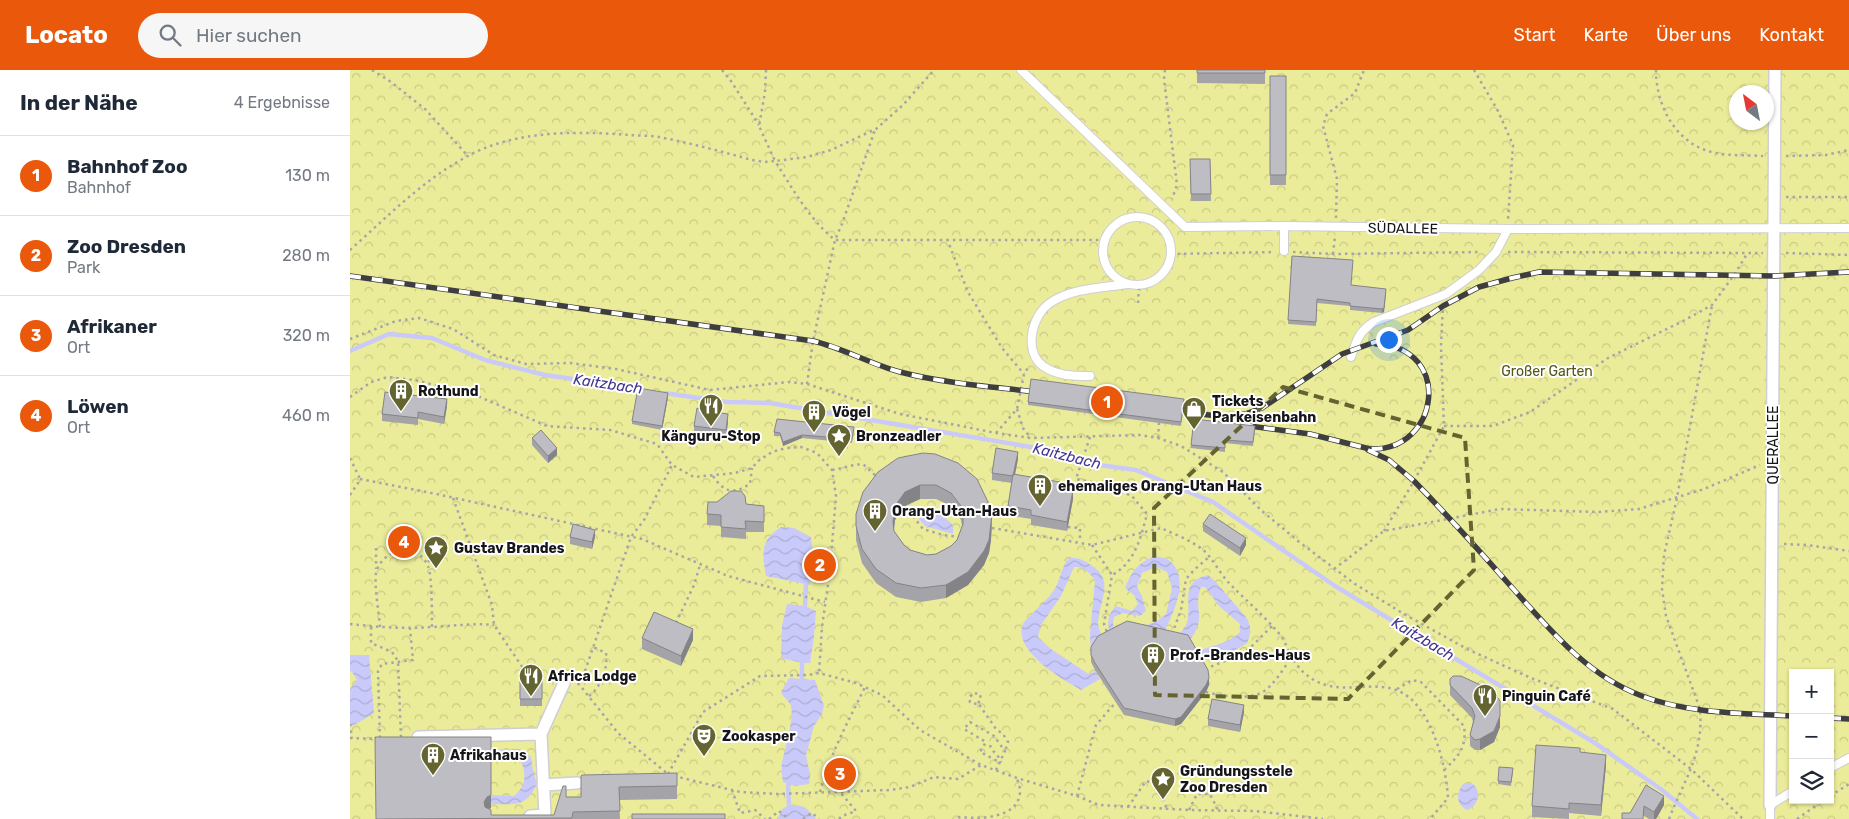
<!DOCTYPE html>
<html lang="de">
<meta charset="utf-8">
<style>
:root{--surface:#fff;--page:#f6f6f7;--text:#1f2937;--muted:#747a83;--line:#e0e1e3;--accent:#ea580c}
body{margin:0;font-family:Rubik,sans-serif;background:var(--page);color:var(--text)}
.controls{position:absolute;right:15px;bottom:15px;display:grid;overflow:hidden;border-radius:0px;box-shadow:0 1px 4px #0004}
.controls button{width:45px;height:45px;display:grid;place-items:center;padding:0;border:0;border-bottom:1px solid var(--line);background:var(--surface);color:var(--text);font:25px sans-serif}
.compass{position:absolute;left:1379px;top:15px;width:45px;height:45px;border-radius:50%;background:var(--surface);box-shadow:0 1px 4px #0004;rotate:328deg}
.you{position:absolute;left:1038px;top:269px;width:18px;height:18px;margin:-12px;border:4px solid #fff;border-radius:50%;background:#1a73e8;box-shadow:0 0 0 8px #1a73e833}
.badge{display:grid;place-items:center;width:32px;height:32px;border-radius:50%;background:var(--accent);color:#fff;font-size:16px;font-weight:700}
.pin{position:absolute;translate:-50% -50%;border:2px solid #fff;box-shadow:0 1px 5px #0006}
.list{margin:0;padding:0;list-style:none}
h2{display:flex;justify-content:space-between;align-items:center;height:65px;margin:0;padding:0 20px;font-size:21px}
h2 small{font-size:16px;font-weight:400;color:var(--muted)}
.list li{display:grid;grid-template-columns:32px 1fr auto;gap:15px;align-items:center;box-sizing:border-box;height:80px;padding:0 20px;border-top:1px solid var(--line)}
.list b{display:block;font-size:19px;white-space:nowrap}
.list p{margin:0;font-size:16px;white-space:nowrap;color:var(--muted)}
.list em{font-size:16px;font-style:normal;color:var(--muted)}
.icon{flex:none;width:28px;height:28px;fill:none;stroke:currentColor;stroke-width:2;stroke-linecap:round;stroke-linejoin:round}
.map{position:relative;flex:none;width:1499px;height:749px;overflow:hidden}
header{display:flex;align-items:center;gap:30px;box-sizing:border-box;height:70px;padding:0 25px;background:var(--accent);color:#fff}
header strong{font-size:24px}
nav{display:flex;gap:28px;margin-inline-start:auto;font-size:18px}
.search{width:350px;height:45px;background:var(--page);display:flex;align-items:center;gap:12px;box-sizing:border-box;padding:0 18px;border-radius:28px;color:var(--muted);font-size:19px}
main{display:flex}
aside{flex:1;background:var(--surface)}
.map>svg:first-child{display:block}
</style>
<header>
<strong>Locato</strong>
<div class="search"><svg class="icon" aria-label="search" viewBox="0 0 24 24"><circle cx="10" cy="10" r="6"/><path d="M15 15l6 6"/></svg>Hier suchen</div>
<nav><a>Start</a><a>Karte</a><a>Über uns</a><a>Kontakt</a></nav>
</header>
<main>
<aside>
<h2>In der Nähe<small>4 Ergebnisse</small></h2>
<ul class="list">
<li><span class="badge">1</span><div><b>Bahnhof Zoo</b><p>Bahnhof</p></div><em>130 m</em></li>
<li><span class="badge">2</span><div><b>Zoo Dresden</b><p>Park</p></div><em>280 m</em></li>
<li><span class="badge">3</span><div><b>Afrikaner</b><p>Ort</p></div><em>320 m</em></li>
<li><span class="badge">4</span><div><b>Löwen</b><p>Ort</p></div><em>460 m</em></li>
</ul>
</aside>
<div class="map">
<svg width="1499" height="749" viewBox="0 0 1499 749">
<defs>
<pattern id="park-crowns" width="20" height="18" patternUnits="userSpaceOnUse" patternTransform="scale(1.25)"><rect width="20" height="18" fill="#ebec99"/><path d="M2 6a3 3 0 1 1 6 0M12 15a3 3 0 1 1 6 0" fill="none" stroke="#c9ca83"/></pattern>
<pattern id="water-waves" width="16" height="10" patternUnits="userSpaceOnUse" patternTransform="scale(1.25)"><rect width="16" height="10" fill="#c9caf9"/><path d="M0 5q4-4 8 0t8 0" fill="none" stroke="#acadd5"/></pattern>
</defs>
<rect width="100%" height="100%" fill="#f6f6fc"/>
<!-- park -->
<path fill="url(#park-crowns)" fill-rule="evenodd" d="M0,0H1499V749H0ZM1386,22H1416V52H1386ZM1443,603H1480V730H1443Z"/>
<!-- water -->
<path fill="url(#water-waves)" d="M564,443H576L579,447L591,444L603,455V464L575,456Z
M431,457L444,458L461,467L463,483L460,515L416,506C412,483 410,470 431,457Z
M804,486C807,487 812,487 815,488C844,502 823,546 812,565L786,559L807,551L816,544L822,518L817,502L806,497L792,503L787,517L792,526L796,541L790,546L773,543L764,547L763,554L768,563L760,562C756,552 759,543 766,536L782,541L788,534L784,525L775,518C782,501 787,494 804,486Z
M719,488C728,487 733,490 741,495C765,510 750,529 748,552C748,559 752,565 755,571L748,573L741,584L740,564L745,510C740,503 733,496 724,497L711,526L691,555L688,567L701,579L737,603L741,604L745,600L750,609L731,620C713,610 662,581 673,554C677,547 698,530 704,520C711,510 711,496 719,488Z
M858,505L865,511L896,547C902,557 901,563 897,573C889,578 881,583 872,586C863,590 858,587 849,592L844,583C860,575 877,575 890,562V554L869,536L855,517H851C842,540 859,547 838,572L829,565C831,562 834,558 836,555C844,535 827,512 858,505Z
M437,534L455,536L466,541L464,567L460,593H452L431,588L432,555Z
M0,585H19L24,643L6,654L0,656V619L7,610L2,602L0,601Z
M439,608L465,610L474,636L472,644L464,656L456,685L460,705L459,714L445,716L433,712C432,706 431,699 432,693C434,681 446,644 440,634C438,630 433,627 431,622Z
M170,679L181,687L183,701L187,714C175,738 166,734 141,734V725L164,726C176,715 176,707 172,693L159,685L141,686V680Z
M1114,713H1122C1132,721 1129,734 1118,740C1105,736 1106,721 1114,713Z
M439,735C455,735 456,737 466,749H428L432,739Z"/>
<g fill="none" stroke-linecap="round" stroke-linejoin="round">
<!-- stream -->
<path stroke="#c9caf9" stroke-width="4.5" d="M0,281L39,264L82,268L135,290L195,305L292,319
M314,323L377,332L420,333L687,378L742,394L786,400L863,432L985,516L1245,673L1312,720L1347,749
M455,536L456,514
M452,609V593
M438,715L439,735"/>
<defs>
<path id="service" d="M671,0L835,157L934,156L1158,159L1499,158
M753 181a34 34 0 1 1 68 0a34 34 0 1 1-68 0Z
M934,156V181
M1001,287C1007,270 1008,262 1024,252L1096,224L1129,200L1146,182L1158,159
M740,306C723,306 707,306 693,296C673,281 682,245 700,233C722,218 752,218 777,214
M1480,698L1499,688
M1420,749V735L1443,721"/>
<path id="pedestrian" d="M191,664L214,613
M68,667L191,664L195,745L180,746
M193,715L227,713
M1420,735L1425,0"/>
</defs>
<!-- service casing -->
<use href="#service" stroke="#ceced4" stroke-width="10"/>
<!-- pedestrian casing -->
<use href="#pedestrian" stroke="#ceced4" stroke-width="14"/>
<!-- path -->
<path stroke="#a5a5aa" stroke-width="2.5" stroke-dasharray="2.5 4" stroke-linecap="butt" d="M22,0L41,12L75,39L118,86
M372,0L381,11L409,55
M416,0L415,22L409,56L425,91L457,87L481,80L526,59L553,35L584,0
M815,0L814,9L827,115L822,129
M1124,0L1148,41L1163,75L1158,150
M1306,0C1306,37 1327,76 1366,83C1381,86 1398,85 1413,86
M1436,86L1476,85L1499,80
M1436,127H1499
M986,148L987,109L973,56L977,44L1005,23L1014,0
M597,169L618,222L652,278L674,304
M0,180C37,147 72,111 116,87C164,60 226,61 280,65C291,66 303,65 314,68C344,74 373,82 402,90L414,92L425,91C443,119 459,149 485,170H756
M943,182L983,184L1130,182
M1158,182L1413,183
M1436,183L1499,185
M821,184L925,182
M983,184L985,166
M788,233L789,215
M0,269L46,251L69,248L103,259L144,285L176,294L220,293L266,299L360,320L439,312L457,314L550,344L646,363L681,368L790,365L808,368L831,376L873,402L912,441L948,471L1005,514L1054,544L1117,579L1181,608L1263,639L1341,699L1393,749
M457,314L463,271L485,170L492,154L525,60
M0,327L21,312L38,307L65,310L130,327L197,356L260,360L307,374L322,395L344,407L385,403L402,398L408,391L422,382L436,378L451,377L467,383L482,400L486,426L480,500L472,557L469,603
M667,339L673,358L680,367
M1094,356H1143L1180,342L1258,288L1333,251L1362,235L1384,205L1397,184
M646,363L667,339L674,304L679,296
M740,367L726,409L756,415L782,426L797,444C791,467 785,493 762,505
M808,368L809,353
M0,388L10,409
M482,400C494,398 500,395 513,394L527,407
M363,406C374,422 382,425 400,414L402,398
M10,409L91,425L292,469L378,506L475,532
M0,425L10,410
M103,428L142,535L144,555L179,607L201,611
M555,436L573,459L593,465L611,467
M718,457L730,458V472
M642,458L742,475L811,458C824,464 840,470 852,479C862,487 869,502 878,512C895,530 915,546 931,566C936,572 937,580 941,586C945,593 952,602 958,606C993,633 1034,599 1065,633C1086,657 1096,697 1098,728L1080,749
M1034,461L1064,411L1094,356L1091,276L1093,235
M1434,474L1457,475L1499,481
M742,475L762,505L754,554L758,565
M78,477L79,496
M26,478V499
M984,499L1034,461L1150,439L1249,442L1289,439L1354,419L1410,395
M326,553L344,515L350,495
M0,554C27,557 54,559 82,557C103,556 123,553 144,555
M21,557V573L42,582L48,591L51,668
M30,557C29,542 24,517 26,503C29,489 44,479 57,480C67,481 74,487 78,496C82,504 82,545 82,557
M822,564L831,540L836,509L844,500L859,487
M855,599L875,591L899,579L922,556
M228,612L235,601L281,467L294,450L322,395
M228,613L268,663L318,704
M1047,619L1062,610L1071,612L1114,656C1117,676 1109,686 1095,699
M856,622C873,626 902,632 917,619C927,610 934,598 941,588
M239,626C251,617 258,599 256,583L243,577
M628,633L631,630L630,624L623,623L619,628L620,632L624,634L628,633L646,659L653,664L658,672L655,681
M0,654L2,668
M0,668L26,669
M30,668L28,601L32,594L63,590L60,558
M640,675C642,682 649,685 651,692
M646,700L655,681L644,666L620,652L614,659L636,672L630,682L651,693
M318,704L353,642L410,606L459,605L469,603L506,613L532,625L570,660L631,695L667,708L727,726L749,735L839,740L905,741L973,749
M324,706L390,722L428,724L540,720L560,717L584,707L608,709L631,695
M382,720L390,743L405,740L415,749
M470,722C480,684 498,652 515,617
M727,726L746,655L766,632
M1480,726L1499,714
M778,737L796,711L806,714L817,739
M839,740L847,724H860L868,740
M608,747C630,749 667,749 670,723C671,719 668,713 667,708
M419,749L429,741L439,749
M453,749L462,743L469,749
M489,749L492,746L506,741L490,722
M1319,749C1334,710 1354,684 1350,639L1316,546L1312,519L1314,485L1327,428L1362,235
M1447,749L1474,730"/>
<!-- service -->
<use href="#service" stroke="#fff" stroke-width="8"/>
<!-- pedestrian -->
<use href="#pedestrian" stroke="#fff" stroke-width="11"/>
<defs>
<path id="rail" d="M0,206L463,271C493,278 520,294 550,302C597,314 646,317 694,323
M821,341L878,347L895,344L912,338L992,284L1058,260L1093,236L1129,217L1162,208L1189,202L1424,206L1499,202
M892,355L960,364L1020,379C1090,382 1104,277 1026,274
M1018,380L1039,390L1064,411C1096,444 1127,478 1157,512C1197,556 1235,605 1292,626C1339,644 1393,643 1443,646
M1480,648L1499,649"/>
</defs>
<!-- rail casing -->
<use href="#rail" stroke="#3e3e41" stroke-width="5.5"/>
<!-- rail -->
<use href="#rail" stroke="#fff" stroke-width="4" stroke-dasharray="11" stroke-linecap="butt"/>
</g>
<!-- wall -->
<path fill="#a3a3a8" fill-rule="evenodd" d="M847,0H915V14L847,13Z
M920,6H936V115H920Z
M840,89H860L861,131H841Z
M942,186L1001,215L1036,222L1034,242L1032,243L1000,240V236L967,233L966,256L938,254Z
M61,325L97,336L94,354L68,349V355L32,351V344Z
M318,327L312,360L282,354V351Z
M678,332L834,333L831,356L678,335Z
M365,343L378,351L376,368L344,363V356Z
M905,359L903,376L875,373V382L841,378V375Z
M504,360L502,373L452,368L433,376L430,366H424V362Z
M182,368L207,385L198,393L182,375Z
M548,388L638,432L642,458L639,483L634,495L618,515L596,528L571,532L546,527L526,513L512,493L506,470V444ZM570,429H586L601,436L611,450L612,456L607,470L601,476L586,484L577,485L560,480L554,475L544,461V459L545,450L555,436Z
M668,389L665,404L710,417L723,429L717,461L681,455V449L658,445V436L662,413L642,410V403Z
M396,434L414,436V462H396V469L371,467V456L357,455V444Z
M853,454L896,475L890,486L853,461Z
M220,467H245L242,479L220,474Z
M292,568L343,570L331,596L292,579Z
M741,577L859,615L856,622L831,654L825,656L774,645L745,600L741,592Z
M170,611H192V636H170Z
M1100,615L1150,657L1144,672L1130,680H1125L1120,676V665L1123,652L1122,648L1100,625Z
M894,642L890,662L858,656V649Z
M1230,682L1256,695L1251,746L1219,743V749L1182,747V736Z
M1163,702L1161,716L1148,714V711Z
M327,703V729L269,730L270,749H26L141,738L139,739L141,745H204L216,727H231V706Z
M1296,715L1314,735L1306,749H1299L1294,746L1280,743Z"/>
<!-- shaded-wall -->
<path fill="#848488" d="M1036,219L1034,242L1032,243V239Z
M318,323V327L312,360V356Z
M97,329V336L94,354V347Z
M378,344V351L376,368V360Z
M452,365V368L433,376V372Z
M207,378V385L198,393V386Z
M668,382V389L663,414V406Z
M570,415V429L555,436L545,450L543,466V452L545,436L555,422Z
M723,420V429L717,461V452Z
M642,444L641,471L639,483L634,495L618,515L596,528V515Z
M245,460V467L242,479V472Z
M896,468V475L890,486V478Z
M343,559V570L331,596V586Z
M859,608V615L856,622L831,654L825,656V649Z
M894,635V642L890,662V655Z
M1150,646V657L1144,672L1130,680V669Z
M1256,685V695L1251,746V735Z
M141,725V738L137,740L134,746V732L137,727Z
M1314,726V735L1306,749H1304V742Z"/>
<!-- building -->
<path fill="#bdbdc3" stroke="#848488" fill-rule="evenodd" d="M847,0H915V3H847Z
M920,6H936V105H920Z
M840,89H860L861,124H841Z
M942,186L1003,190L1001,215L1036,219L1034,238L1032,239L1000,236V233L967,229L966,252L938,250Z
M681,309L834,329L831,352L678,332Z
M288,318L318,323L312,356L282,351Z
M43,320L61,321V325L97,329L94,347L68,342V348L32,344L35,322L42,323Z
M350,333L366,335L364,342L378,344L376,360L344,356L347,338L349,339Z
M427,349L504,357L502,369L452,365L433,372L430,363L424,362Z
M844,349L905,356L903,372L875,370V378L841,375Z
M191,360L207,378L198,386L182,368Z
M646,378L668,382L663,406L642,403Z
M573,383L585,384L608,393L627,409L638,432L642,444L639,470L634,481L618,502L596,515L571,518L546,513L526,499L512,479L506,456V444L513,422L528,402L548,388ZM570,415H586L601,423L611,436L613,445V454L607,470L601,476L586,484L577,485L560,480L554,475L544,461L543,452L545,436L555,422Z
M663,404L710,412L709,417L723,420L717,452L681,445V440L658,436Z
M381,421H391L395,426L396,434L414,436V452L395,451L396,459L371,457V445L357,444L358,432H367Z
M860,444L896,468L890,478L853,454Z
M223,454L245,460L242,472L220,467Z
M304,542L343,559L331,586L292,568Z
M777,551L838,565L858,600L859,608L856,615L831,647L825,649L774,638L745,593L741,585V577L748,566Z
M1103,606H1111L1139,619L1145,624L1150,631V646L1144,661L1130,669L1125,670L1120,665L1125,646L1122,638L1100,615V609Z
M170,611H192V629H170Z
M862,629L894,635L890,655L858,649Z
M25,667H141V725L137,727L134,732L135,737L141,740V745H204L213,716H216V727H231V706L232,705L327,703V716L269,717L270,741L223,742L222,748L26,749Z
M1186,675L1230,678V682L1256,685L1251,735L1219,733V739L1182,736Z
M1149,697L1163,698L1161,712L1148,711Z
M1296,715L1314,726L1304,742L1294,736L1293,749H1272V743H1280Z
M282,744H375V749H282Z"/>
<!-- marked area -->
<path fill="none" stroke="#646431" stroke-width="4" stroke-dasharray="10 6" stroke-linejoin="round" d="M933,317L1115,368L1124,500L998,629L805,625L804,438Z"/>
<!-- icons -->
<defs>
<symbol id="building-pin" viewBox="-11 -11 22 30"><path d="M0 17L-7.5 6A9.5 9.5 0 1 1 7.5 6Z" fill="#646431" stroke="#fff"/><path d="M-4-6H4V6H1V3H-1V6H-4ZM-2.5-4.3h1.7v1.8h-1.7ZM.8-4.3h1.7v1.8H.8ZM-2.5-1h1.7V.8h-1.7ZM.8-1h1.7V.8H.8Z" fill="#fff"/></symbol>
<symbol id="restaurant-pin" viewBox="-11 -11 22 30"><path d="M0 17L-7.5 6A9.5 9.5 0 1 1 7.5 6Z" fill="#646431" stroke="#fff"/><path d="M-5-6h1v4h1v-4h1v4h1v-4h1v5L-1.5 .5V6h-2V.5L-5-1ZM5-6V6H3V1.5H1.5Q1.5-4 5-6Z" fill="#fff"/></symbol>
<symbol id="shop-pin" viewBox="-11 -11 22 30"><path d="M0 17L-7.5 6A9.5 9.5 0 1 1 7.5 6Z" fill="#646431" stroke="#fff"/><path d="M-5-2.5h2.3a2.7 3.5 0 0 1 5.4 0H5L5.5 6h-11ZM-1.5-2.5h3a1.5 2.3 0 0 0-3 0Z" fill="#fff"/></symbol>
<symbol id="sight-pin" viewBox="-11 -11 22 30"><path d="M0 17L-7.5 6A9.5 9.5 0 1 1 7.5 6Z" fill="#646431" stroke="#fff"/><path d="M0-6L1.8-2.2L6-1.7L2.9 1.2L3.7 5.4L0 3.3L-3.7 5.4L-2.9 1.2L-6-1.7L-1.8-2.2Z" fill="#fff"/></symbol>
<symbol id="theatre-pin" viewBox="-11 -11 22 30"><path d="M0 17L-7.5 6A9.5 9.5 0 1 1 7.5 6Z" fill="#646431" stroke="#fff"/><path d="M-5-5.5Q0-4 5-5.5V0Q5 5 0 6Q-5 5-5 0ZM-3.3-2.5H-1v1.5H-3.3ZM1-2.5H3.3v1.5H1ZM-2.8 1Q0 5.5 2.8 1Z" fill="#fff"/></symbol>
</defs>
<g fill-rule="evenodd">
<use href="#building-pin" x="37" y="307" width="28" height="38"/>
<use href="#restaurant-pin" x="347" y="322" width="28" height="38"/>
<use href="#shop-pin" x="830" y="325" width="28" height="38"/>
<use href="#building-pin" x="450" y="328" width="28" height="38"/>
<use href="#sight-pin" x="475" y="352" width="28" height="38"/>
<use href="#building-pin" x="676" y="402" width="28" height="38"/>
<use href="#building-pin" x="511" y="427" width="28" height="38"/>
<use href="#sight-pin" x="72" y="464" width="28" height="38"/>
<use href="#building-pin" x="789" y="571" width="28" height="38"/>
<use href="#restaurant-pin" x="167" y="592" width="28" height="38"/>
<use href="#restaurant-pin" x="1121" y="612" width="28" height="38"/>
<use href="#theatre-pin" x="340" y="652" width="28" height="38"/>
<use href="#building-pin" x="69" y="671" width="28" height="38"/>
<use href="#sight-pin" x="799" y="695" width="28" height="38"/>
</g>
<g text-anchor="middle" stroke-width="4" stroke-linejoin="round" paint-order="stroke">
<!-- street labels -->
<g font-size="14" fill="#161618" stroke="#fff">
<text transform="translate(1053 158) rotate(1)" y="5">SÜDALLEE</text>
<text transform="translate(1423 375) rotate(-90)" y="5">QUERALLEE</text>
</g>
<!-- park labels -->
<g font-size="14" fill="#565514" stroke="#fff">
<text x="1197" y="306">Großer Garten</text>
</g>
<!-- poi labels -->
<g font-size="14" font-weight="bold" fill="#161618" stroke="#fff" text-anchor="start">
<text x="68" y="326">Rothund</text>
<text x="862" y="336">Tickets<tspan x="862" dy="16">Parkeisenbahn</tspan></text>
<text x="482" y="347">Vögel</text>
<text x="361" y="371" text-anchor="middle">Känguru-Stop</text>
<text x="506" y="371">Bronzeadler</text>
<text x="708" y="421">ehemaliges Orang-Utan Haus</text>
<text x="542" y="446">Orang-Utan-Haus</text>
<text x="104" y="483">Gustav Brandes</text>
<text x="820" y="590">Prof.-Brandes-Haus</text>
<text x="198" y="611">Africa Lodge</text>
<text x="1152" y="631">Pinguin Café</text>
<text x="372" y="671">Zookasper</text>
<text x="100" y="690">Afrikahaus</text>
<text x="830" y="706">Gründungsstele<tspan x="830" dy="16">Zoo Dresden</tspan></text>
</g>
<!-- water labels -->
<g font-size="15" font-style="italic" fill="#43368f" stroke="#fff">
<text transform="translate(258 314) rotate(8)" y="5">Kaitzbach</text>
<text transform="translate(717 386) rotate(14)" y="5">Kaitzbach</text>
<text transform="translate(1073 569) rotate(31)" y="5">Kaitzbach</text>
</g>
</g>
</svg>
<div class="controls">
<button>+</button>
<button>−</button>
<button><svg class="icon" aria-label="layers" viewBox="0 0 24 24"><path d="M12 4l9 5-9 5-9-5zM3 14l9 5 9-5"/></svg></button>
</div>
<svg class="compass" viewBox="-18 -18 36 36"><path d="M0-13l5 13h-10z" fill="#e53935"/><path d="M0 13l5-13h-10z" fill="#747a83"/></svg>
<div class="you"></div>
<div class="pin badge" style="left:757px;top:332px">1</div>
<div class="pin badge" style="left:470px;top:495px">2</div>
<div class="pin badge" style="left:490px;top:704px">3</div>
<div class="pin badge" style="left:54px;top:472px">4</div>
</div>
</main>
